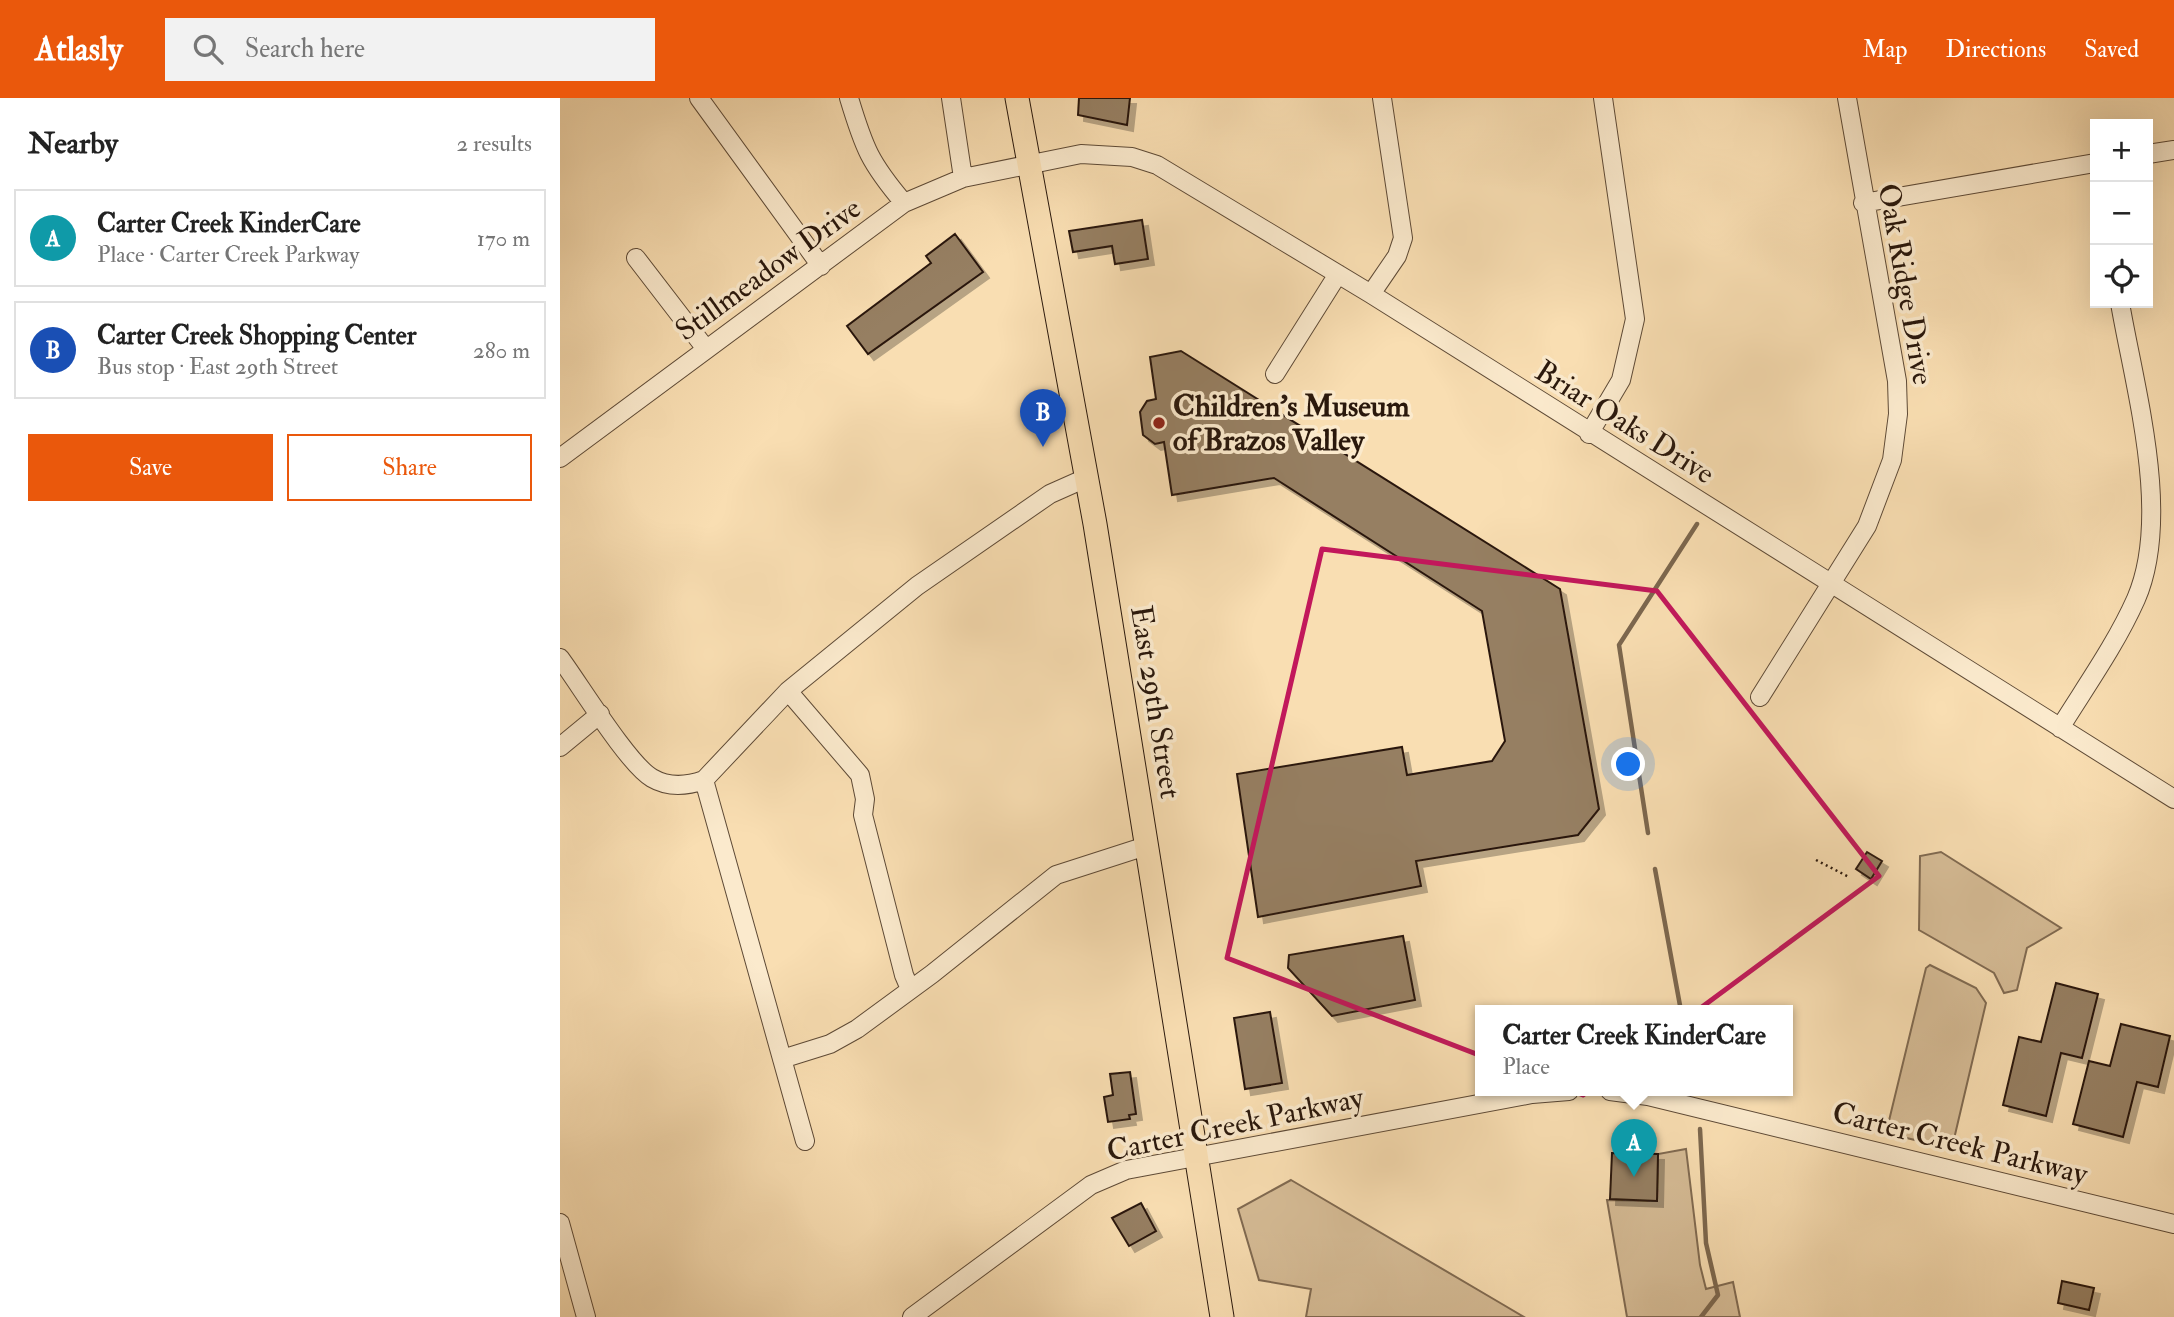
<!DOCTYPE html>
<meta charset="utf-8">
<style>
:root{--surface:#fff;--page:#f2f2f2;--text:#222;--muted:#767676;--line:#e0e0e0;--accent:#ea580c}
body{margin:0;font-family:"IM FELL Double Pica",serif;background:var(--page);color:var(--text)}
.controls{position:absolute;right:21px;top:21px;display:grid;overflow:hidden;border-radius:0px;box-shadow:0 7px 28px #0002}
.controls button{width:63px;height:63px;display:grid;place-items:center;padding:0;border:0;border-bottom:2px solid var(--line);background:var(--surface);color:var(--text);font:35px sans-serif}
.you{position:absolute;left:1069px;top:667px;width:24px;height:24px;margin:-18px;border:5px solid #fff;border-radius:50%;background:#1a73e8;box-shadow:0 0 0 10px #1a73e833}
.badge{display:grid;place-items:center;width:46px;height:46px;border-radius:50%;background:var(--accent);color:#fff;font-size:23px;font-weight:700}
.pin{position:absolute;translate:-50% -58px;filter:drop-shadow(0 2px 4px #0008)}
.pin::after{content:'';position:absolute;top:37px;width:24px;height:21px;background:inherit;clip-path:polygon(0 0,100% 0,50% 100%)}
.popup{position:absolute;left:915px;top:907px;width:318px;height:91px;box-sizing:border-box;display:grid;place-content:center;border-radius:0px;background:var(--surface);filter:drop-shadow(0 2px 5px #0005);font-size:23px;white-space:nowrap;color:var(--muted)}
.popup b{font-size:26px;color:var(--text)}
.popup::after{content:'';position:absolute;left:50%;top:100%;margin-left:-14px;border:14px solid transparent;border-top-color:var(--surface)}
.list{margin:0;padding:0;list-style:none}
h2{display:flex;justify-content:space-between;align-items:center;height:91px;margin:0;padding:0 28px;font-size:30px}
h2 small{font-size:23px;font-weight:400;color:var(--muted)}
.list li{display:grid;grid-template-columns:46px 1fr auto;gap:21px;align-items:center;box-sizing:border-box;height:98px;margin:0 14px 14px;padding:0 14px;border:2px solid var(--line);border-radius:0px}
.list b{display:block;font-size:26px;white-space:nowrap}
.list p{margin:0;font-size:23px;white-space:nowrap;color:var(--muted)}
.list em{font-size:23px;font-style:normal;color:var(--muted)}
.actions{display:flex;gap:14px;padding:21px 28px}
.actions a{flex:1;padding:16px 0;border:2px solid var(--accent);border-radius:0px;text-align:center;font-size:24px;color:var(--accent)}
.actions .main{background:var(--accent);color:#fff}
.icon{flex:none;width:38px;height:38px;fill:none;stroke:currentColor;stroke-width:2;stroke-linecap:round;stroke-linejoin:round}
.map{position:relative;flex:none;width:1614px;height:1219px;overflow:hidden}
header{display:flex;align-items:center;gap:42px;box-sizing:border-box;height:98px;padding:0 35px;background:var(--accent);color:#fff}
header strong{font-size:33px}
nav{display:flex;gap:38px;margin-inline-start:auto;font-size:24px}
.search{width:490px;height:63px;background:var(--page);display:flex;align-items:center;gap:18px;box-sizing:border-box;padding:0 24px;border-radius:0px;color:var(--muted);font-size:26px}
main{display:flex}
aside{flex:1;background:var(--surface)}
.map>svg:first-child{display:block}
</style>
<header>
<strong>Atlasly</strong>
<div class="search"><svg class="icon" aria-label="search" viewBox="0 0 24 24"><circle cx="10" cy="10" r="6"/><path d="M15 15l6 6"/></svg>Search here</div>
<nav><a>Map</a><a>Directions</a><a>Saved</a></nav>
</header>
<main>
<aside>
<h2>Nearby<small>2 results</small></h2>
<ul class="list">
<li><span class="badge" style="background:#0f9aa8">A</span><div><b>Carter Creek KinderCare</b><p>Place · Carter Creek Parkway</p></div><em>170 m</em></li>
<li><span class="badge" style="background:#1a4fb4">B</span><div><b>Carter Creek Shopping Center</b><p>Bus stop · East 29th Street</p></div><em>280 m</em></li>
</ul>
<div class="actions"><a class="main">Save</a><a>Share</a></div>
</aside>
<div class="map">
<svg width="1614" height="1219" viewBox="0 0 1614 1219">
<defs>
<filter id="shadow"><feDropShadow dx="6" dy="6" stdDeviation="0" flood-color="#0004"/></filter>
</defs>
<rect width="100%" height="100%" fill="#f9deb2"/>
<filter id="stains"><feTurbulence type="fractalNoise" baseFrequency=".00286" numOctaves="4"/><feColorMatrix values="0 0 0 0 .2 0 0 0 0 .09 0 0 0 0 .02 0 0 0 .5 -.17"/></filter>
<radialGradient id="worn" r=".72"><stop offset=".6" stop-color="#630" stop-opacity="0"/><stop offset="1" stop-color="#630" stop-opacity=".3"/></radialGradient>
<!-- green -->
<path fill="#d6bc96" stroke="#806a51" stroke-width="2" d="M1381,754L1501,830L1467,850L1457,892L1444,895L1434,875L1359,832L1360,758Z
M1370,867L1416,890L1426,905L1394,1041L1388,1050L1326,1035L1366,870Z
M1126,1051L1140,1167L1146,1191L1173,1184L1180,1219H1067L1047,1102L1097,1103L1098,1056Z
M731,1082L942,1206L964,1219H746L751,1191L699,1182L678,1111Z"/>
<g fill="none" stroke-linecap="round" stroke-linejoin="round">
<!-- stream -->
<path stroke="#7c674e" stroke-width="4.5" d="M1088,735L1059,547L1137,426
M1095,771L1121,913
M1140,1031L1146,1145L1158,1197L1141,1219"/>
</g>
<!-- building -->
<path fill="#967f62" stroke="#2a180c" stroke-width="2" filter="url(#shadow)" d="M519,0H570L567,27L518,17Z
M582,122L588,161L555,166L552,148L513,154L509,133Z
M395,136L423,174L308,256L287,228L371,165L366,158Z
M621,253L1000,491L1039,711L1018,737L856,763L861,788L698,819L677,676L842,649L847,677L932,663L945,643L922,513L714,380L612,397L604,344L595,346L583,337L580,314L587,303L596,301L590,259Z
M1307,754L1322,763L1311,781L1296,771Z
M843,838L855,902L772,918L728,870L729,857Z
M1496,885L1538,896L1522,960L1501,955L1486,1018L1443,1007L1459,939L1481,944Z
M710,914L722,985L685,991L674,920Z
M1561,926L1610,938L1598,989L1577,984L1563,1039L1513,1026L1529,963L1550,968Z
M570,974L576,1016L569,1017L570,1021L548,1024L544,999L553,997L550,976Z
M1052,1055L1098,1056L1097,1103L1050,1101Z
M581,1105L596,1133L569,1148L552,1120Z
M1502,1183L1534,1190L1529,1212L1498,1205Z"/>
<g fill="none" stroke-linecap="round" stroke-linejoin="round">
<defs>
<path id="minor" d="M139,0L261,168
M289,0C304,50 310,65 344,105
M391,0L403,80
M1588,56L1614,52
M1303,105L1535,65
M76,160L146,251
M811,196L837,158L843,140L822,0
M715,276L778,176
M1029,336L1061,282L1075,221L1043,0
M0,360L344,105L403,80L521,56L572,59L597,67L811,196L1614,701
M0,560C20,587 68,666 92,680C109,690 127,688 144,682L228,593L357,488L490,396L526,380
M228,593L300,677L305,701L303,717L344,877L350,891
M1200,599L1307,428L1332,362L1338,316L1337,283L1287,0
M1500,630C1526,588 1556,546 1576,501C1612,418 1575,292 1560,205
M0,649L40,616
M144,682L245,1043
M222,961L270,946L297,931L372,876L496,777L586,748
M1050,993L1088,998L1614,1126
M0,1125L26,1219
M352,1219L531,1087L566,1072L972,996L1009,993"/>
<path id="major" d="M457,0L535,426L662,1219"/>
</defs>
<!-- minor casing -->
<use href="#minor" stroke="#5e4a36" stroke-width="20"/>
<!-- major casing -->
<use href="#major" stroke="#2a180c" stroke-width="25"/>
<!-- path -->
<path stroke="#2a180c" stroke-width="2.5" stroke-dasharray="2 3.5" stroke-linecap="butt" d="M1256,762L1289,779"/>
<!-- minor -->
<use href="#minor" stroke="#fbeacd" stroke-width="18"/>
<!-- major -->
<use href="#major" stroke="#f9deb2" stroke-width="23"/>
</g>
<!-- marked area -->
<path fill="none" stroke="#c2185b" stroke-width="5" stroke-linejoin="round" d="M762,451L1097,493L1319,778L1023,997L667,860Z"/>
<!-- markers -->
<circle fill="#8f2418" stroke="#fbeacd" stroke-width="2.5" cx="599" cy="325" r="7"/>
<g text-anchor="middle" stroke-width="7" stroke-linejoin="round" paint-order="stroke">
<!-- street labels -->
<g font-size="30" fill="#2a180c" stroke="#fbeacd">
<text transform="translate(208 171) rotate(-36)" y="10">Stillmeadow Drive</text>
<text transform="translate(1346 186) rotate(80)" y="10">Oak Ridge Drive</text>
<text transform="translate(1065 324) rotate(32)" y="10">Briar Oaks Drive</text>
<text transform="translate(596 604) rotate(81)" y="10">East 29th Street</text>
<text transform="translate(675 1026) rotate(-12)" y="10">Carter Creek Parkway</text>
<text transform="translate(1400 1045) rotate(14)" y="10">Carter Creek Parkway</text>
</g>
<!-- poi labels -->
<g font-size="30" font-weight="bold" fill="#2a180c" stroke="#fbeacd" text-anchor="start">
<text x="613" y="318">Children's Museum<tspan x="613" dy="34">of Brazos Valley</tspan></text>
</g>
</g>
<rect width="100%" height="100%" filter="url(#stains)"/>
<rect width="100%" height="100%" fill="url(#worn)"/>
</svg>
<div class="controls">
<button>+</button>
<button>−</button>
<button><svg class="icon" aria-label="locate" viewBox="0 0 24 24"><circle cx="12" cy="12" r="6"/><path d="M12 2v4M12 18v4M2 12h4M18 12h4"/></svg></button>
</div>
<div class="you"></div>
<div class="pin badge" style="left:1074px;top:1079px;background:#0f9aa8">A</div>
<div class="popup"><b>Carter Creek KinderCare</b>Place</div>
<div class="pin badge" style="left:483px;top:349px;background:#1a4fb4">B</div>
</div>
</main>
